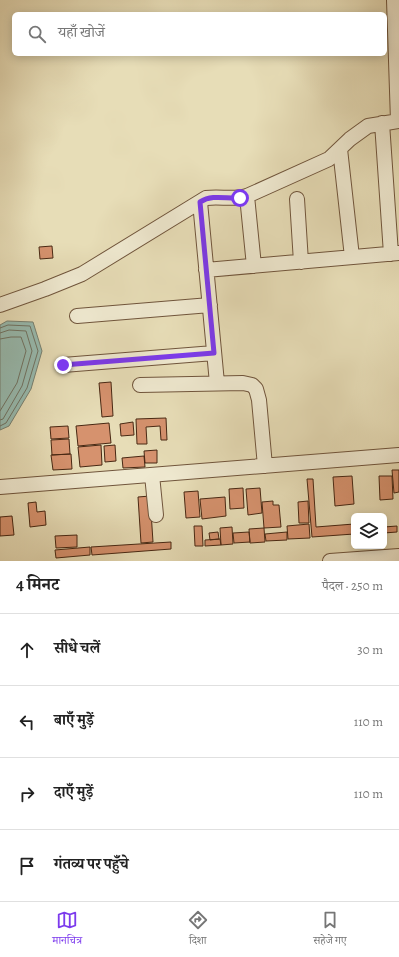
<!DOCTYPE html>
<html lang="hi">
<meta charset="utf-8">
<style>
:root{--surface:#fff;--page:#f6f6f6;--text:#222;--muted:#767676;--line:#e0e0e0;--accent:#7c3aed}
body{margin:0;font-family:Alegreya,"Noto Serif Devanagari",serif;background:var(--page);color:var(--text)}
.controls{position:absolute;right:12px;bottom:12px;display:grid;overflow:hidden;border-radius:6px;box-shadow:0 2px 10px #0003}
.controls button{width:36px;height:36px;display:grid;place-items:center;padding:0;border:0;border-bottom:1px solid var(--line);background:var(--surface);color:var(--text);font:20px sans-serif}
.stop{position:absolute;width:12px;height:12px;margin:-9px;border:3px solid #7c3aed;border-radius:50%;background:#fff}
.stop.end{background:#7c3aed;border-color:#fff;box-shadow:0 1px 4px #0008}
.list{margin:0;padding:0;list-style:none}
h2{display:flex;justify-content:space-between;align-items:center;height:52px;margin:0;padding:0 16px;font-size:17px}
h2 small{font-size:13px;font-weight:400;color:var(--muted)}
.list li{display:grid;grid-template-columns:26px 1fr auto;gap:12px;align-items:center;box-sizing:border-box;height:72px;padding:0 16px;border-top:1px solid var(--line)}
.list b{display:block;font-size:15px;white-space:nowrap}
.list em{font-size:13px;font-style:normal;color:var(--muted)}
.icon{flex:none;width:22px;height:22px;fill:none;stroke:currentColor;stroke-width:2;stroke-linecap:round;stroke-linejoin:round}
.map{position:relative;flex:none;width:399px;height:561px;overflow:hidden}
.search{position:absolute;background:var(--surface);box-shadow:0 2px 10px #0003;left:12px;right:12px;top:12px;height:44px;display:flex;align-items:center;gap:10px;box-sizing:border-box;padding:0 14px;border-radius:6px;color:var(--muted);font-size:15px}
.sheet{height:340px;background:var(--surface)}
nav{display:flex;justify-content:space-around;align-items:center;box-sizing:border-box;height:56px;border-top:1px solid var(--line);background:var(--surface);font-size:11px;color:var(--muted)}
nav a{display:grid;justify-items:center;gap:2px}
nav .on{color:var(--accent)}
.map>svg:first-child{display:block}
</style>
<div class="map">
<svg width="399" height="561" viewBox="0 0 399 561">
<rect width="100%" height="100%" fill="#e7ddb7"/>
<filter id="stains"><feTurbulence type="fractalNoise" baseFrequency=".005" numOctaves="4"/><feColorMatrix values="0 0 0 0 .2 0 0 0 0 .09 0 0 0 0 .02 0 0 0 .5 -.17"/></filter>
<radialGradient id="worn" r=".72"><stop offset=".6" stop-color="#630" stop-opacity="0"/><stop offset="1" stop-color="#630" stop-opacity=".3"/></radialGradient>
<!-- water -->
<path fill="#97bbb0" stroke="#778071" d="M7,321L33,322L42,351L31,389L9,426L0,430V325Z"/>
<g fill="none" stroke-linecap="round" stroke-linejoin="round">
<!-- shore -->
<path stroke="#707262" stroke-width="1" d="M0,328L8,325L30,326L38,351L27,388L6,423L0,426
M0,333L9,330L26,331L32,351L22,386L3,419L0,420
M0,339L11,337H21L26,351L17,383L0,411"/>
</g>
<!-- building -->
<path fill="#d6926e" stroke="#482813" d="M52,246L53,258L40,259L39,247Z
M111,382L113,416L102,417L99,383Z
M166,418L167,440H161L160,426L146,427L147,444H137L136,419Z
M133,422L134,435L121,436L120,424Z
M109,423L111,443L78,446L76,426Z
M68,426L69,438L51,439L50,427Z
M69,439L70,454L52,455L51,440Z
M101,445L102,465L80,467L78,447Z
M115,445L116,461L105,462L104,446Z
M157,450V463H145L144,451Z
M71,454L72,469L53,470L51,455Z
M144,456L145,467L123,468L122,458Z
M392,470H399V492L394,493Z
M352,476L354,504L335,506L333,477Z
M379,476H392L393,499L380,500Z
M307,479H313L316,527L354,524V534L312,537Z
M243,488L244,508L230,509L229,489Z
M260,488L262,513L248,515L246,489Z
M198,491L200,517L186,518L184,492Z
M150,496L153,542L141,543L138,497Z
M225,497L226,516L202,519L200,499Z
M273,501V505H279L281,527L264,528L262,502Z
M308,501L309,523H299L298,502Z
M36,502L37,512L45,511L46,525L30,527L28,503Z
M12,516L14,535L0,536V517Z
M309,524L310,538L288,539L287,526Z
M194,526H202L203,546H195Z
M397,526V532L384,533V527Z
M232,527L233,544L221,545L220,528Z
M264,528L265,542L250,543L249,529Z
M218,532L219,539L210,540L209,533Z
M249,532L250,542L234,543L233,533Z
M287,532V540L266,541L265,534Z
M77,535V547L56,548L55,536Z
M220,539L221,545L205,546V540Z
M171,542V549L92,555L91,547Z
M90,547V555L56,558L55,550Z"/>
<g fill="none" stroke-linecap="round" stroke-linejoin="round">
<defs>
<path id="minor" d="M394,0L398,121
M382,123L391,254
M340,149L352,257
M247,196L254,266
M297,199L301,262
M200,202L217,383
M206,270L399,253
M0,305L45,289L82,274L206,198C220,196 233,200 247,196L329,159L350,139L368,126L399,121
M77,316L210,305
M63,365L214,353
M140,385L243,383L252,385L256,389L259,400L265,466
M152,475L156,515
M0,487L399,455
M330,561L399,556"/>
</defs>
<!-- minor casing -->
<use href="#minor" stroke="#70553c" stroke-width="16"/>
<!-- minor -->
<use href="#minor" stroke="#efe9d0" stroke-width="14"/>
</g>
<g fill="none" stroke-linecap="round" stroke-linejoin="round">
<!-- route -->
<path stroke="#7c3aed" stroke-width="5" d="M63,365L214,353L200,202C213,194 226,199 240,198"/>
</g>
<rect width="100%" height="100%" filter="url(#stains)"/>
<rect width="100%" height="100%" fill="url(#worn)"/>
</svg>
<div class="controls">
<button><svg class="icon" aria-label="layers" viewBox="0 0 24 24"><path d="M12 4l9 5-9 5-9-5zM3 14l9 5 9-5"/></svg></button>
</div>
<div class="stop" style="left:240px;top:198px"></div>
<div class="stop end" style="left:63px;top:365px"></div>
<div class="search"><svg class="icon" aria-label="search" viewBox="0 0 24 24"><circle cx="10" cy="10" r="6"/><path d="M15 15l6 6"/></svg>यहाँ खोजें</div>
</div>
<section class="sheet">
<h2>4 मिनट<small>पैदल · 250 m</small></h2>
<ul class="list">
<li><svg class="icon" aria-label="ahead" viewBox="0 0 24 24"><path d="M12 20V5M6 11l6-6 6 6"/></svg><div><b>सीधे चलें</b></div><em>30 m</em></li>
<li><svg class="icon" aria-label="left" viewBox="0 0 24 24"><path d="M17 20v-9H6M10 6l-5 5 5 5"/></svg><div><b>बाएँ मुड़ें</b></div><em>110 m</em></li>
<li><svg class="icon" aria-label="right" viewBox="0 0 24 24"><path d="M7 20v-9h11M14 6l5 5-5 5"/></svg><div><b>दाएँ मुड़ें</b></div><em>110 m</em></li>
<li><svg class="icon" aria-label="arrive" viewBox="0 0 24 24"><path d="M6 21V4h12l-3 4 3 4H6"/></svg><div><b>गंतव्य पर पहुँचे</b></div></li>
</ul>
</section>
<nav>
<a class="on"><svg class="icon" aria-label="map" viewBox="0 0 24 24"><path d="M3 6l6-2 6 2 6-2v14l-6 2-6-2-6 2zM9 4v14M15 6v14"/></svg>मानचित्र</a>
<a><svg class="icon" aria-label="directions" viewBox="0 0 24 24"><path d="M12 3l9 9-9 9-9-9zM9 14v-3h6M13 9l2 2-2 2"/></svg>दिशा</a>
<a><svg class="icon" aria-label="saved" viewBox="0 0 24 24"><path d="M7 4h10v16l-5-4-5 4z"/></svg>सहेजे गए</a>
</nav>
